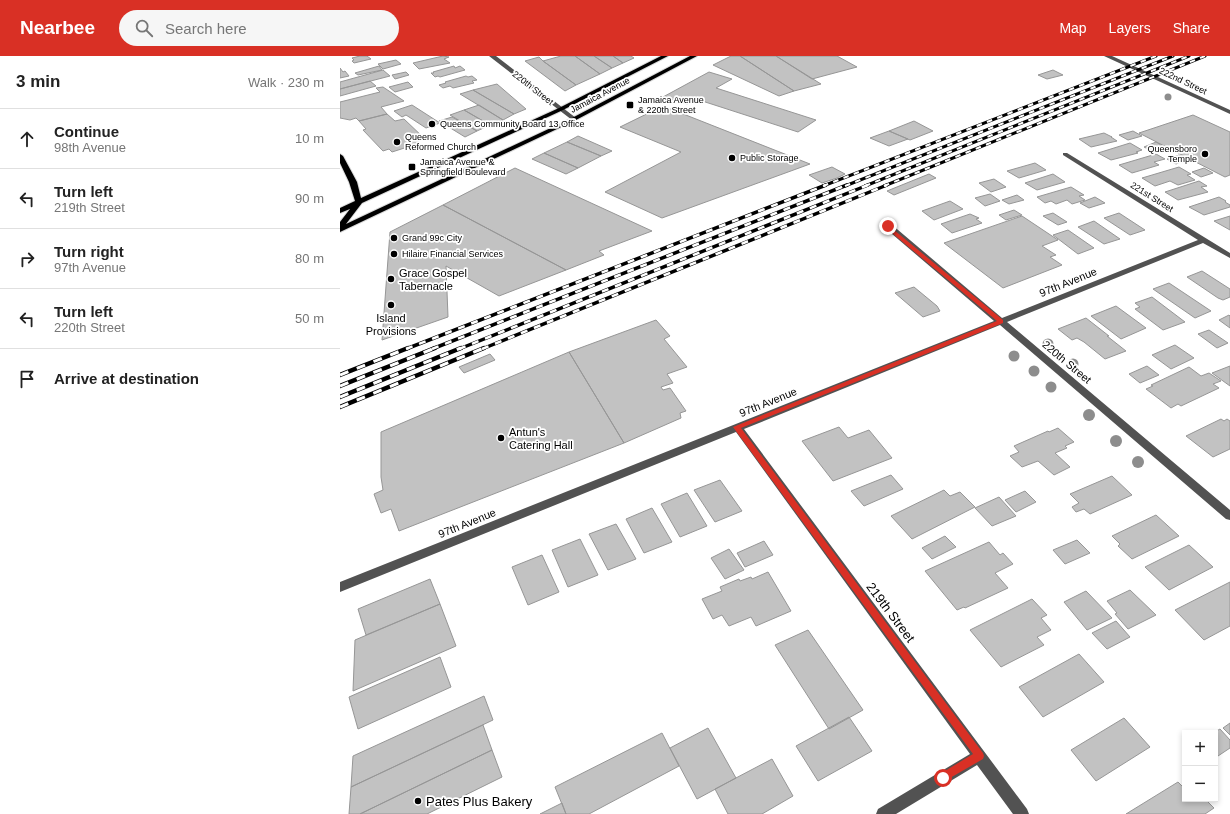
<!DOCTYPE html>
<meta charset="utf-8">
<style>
:root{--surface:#fff;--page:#f6f6f6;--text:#222;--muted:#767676;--line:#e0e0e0;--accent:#d93025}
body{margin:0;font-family:Helvetica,sans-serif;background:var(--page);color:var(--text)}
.controls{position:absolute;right:12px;bottom:12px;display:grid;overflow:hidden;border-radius:0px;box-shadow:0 2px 6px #0003}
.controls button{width:36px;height:36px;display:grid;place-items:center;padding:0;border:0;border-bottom:1px solid var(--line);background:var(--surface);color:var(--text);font:20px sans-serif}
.stop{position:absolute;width:12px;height:12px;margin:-9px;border:3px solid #d93025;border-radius:50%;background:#fff}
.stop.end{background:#d93025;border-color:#fff;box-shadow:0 1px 4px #0008}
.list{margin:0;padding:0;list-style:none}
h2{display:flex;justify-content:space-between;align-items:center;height:52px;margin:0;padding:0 16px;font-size:17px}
h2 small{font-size:13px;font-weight:400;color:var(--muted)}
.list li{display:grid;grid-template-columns:26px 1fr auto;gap:12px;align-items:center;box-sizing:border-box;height:60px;padding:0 16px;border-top:1px solid var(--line)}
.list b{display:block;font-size:15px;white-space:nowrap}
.list p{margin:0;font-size:13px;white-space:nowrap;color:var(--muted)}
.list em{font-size:13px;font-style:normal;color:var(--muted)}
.icon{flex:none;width:22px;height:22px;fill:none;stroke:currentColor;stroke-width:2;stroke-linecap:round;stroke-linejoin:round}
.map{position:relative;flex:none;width:890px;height:758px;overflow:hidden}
header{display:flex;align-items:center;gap:24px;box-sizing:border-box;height:56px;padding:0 20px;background:var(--accent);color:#fff}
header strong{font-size:19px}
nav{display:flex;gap:22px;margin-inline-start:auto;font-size:14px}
.search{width:280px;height:36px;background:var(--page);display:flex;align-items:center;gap:10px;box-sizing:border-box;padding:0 14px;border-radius:22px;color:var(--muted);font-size:15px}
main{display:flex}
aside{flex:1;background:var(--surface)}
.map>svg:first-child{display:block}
</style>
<header>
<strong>Nearbee</strong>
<div class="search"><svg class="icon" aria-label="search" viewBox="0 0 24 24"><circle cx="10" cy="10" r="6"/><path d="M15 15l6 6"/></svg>Search here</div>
<nav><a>Map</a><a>Layers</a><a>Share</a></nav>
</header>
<main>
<aside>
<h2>3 min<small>Walk · 230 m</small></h2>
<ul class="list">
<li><svg class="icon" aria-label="ahead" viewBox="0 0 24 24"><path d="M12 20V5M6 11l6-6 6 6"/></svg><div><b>Continue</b><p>98th Avenue</p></div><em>10 m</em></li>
<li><svg class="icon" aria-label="left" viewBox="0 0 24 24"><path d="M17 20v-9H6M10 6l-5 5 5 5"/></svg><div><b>Turn left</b><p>219th Street</p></div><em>90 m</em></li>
<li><svg class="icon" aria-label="right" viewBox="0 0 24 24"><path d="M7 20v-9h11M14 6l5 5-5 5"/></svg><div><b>Turn right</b><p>97th Avenue</p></div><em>80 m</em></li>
<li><svg class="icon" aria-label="left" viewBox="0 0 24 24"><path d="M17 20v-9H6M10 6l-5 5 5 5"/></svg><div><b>Turn left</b><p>220th Street</p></div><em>50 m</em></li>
<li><svg class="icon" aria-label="arrive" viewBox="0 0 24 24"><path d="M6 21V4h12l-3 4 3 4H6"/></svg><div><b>Arrive at destination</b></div></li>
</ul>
</aside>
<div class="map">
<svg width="890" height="758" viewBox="0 0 890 758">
<rect width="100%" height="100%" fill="#fff"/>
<!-- building -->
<path fill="#c2c2c2" stroke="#969696" d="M20,0H27L31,3L14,7L12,5L14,4L12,2Z
M103,0L109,1L104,3L110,7L79,13L73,7Z
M221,0H235L260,18L236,29L203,5Z
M235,0H254L272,12L260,18Z
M254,0H273L283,7L272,12Z
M273,0H291L294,2L283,7Z
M391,0H400L454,35L439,40L373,9Z
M400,0H436L481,28L454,35Z
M436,0H497L517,11L472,23Z
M199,1L203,5L236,29L225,35L185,5Z
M56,4L61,8L43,13L38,8Z
M39,10L42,14L18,19L15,17Z
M114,10L115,12L120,10L125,14L100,21L98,20L95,21L91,17H94L93,16Z
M0,12L3,16L5,15L9,20L0,22Z
M43,14L50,20L0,33V26Z
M713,14L723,19L707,23L698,19Z
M66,16L69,19L55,23L52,19Z
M369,16L392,23L376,32L476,64L458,76L356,43L347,48L323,41Z
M126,20L128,21L132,20L137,24L132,25L134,27L113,32L110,30L103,32L99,29L106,27L105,26Z
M30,25L36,30L0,40V33Z
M68,26L73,31L55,36L49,31Z
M157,28L186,53L174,58L133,34Z
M43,31L64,45L41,51L47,58L19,65L16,62L10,64L0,62V46L40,36L36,32Z
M133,34L174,58L163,64L120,38Z
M72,49L100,67L86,72L66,59L62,61L54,55Z
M139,49L163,64L150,69L124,54Z
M323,50L470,108L322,162L265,136L341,96L280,71Z
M124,54L150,69L137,75L110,59Z
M47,58L55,65L64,63L85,83L78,85L80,87L52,96L49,93L43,95L23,74L26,73L19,65Z
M853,59L890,76V119L885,121L799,77Z
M112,61L137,75L125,81L99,65Z
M574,65L593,75L570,84L549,75Z
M549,75L568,83L549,90L530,82Z
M793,75L802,80L788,84L779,79Z
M764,77L772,81H771L777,85L751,91L739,83Z
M238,80L272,95L261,100L227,86Z
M227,86L261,100L238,112L204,97Z
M816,86L824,91L812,95L804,91Z
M790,87L802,94L796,96L798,97L771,104L758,97Z
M204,97L238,112L226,118L192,103Z
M816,98L825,103L814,106L819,109L809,112L792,117L779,109Z
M839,99L848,103L836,108L827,103Z
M695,107L706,114L679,122L667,115Z
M492,111L505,118L497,122L482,127L469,119Z
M839,111L851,118L847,119L855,124L838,129L830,125L815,130L802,122Z
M175,112L312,175L259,195L264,199L226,214L103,149Z
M864,112L873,117L861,121L852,116Z
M589,118L596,122L554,139L547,135Z
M713,118L725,126L697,134L685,127Z
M654,123L666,131L651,136L639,127Z
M859,125L867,130L861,131L868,136L838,144L825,136Z
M731,131L744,139L739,140L745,144L732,148L727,144L716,148L711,145L705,147L697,141Z
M650,138L660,145L645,150L635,142Z
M677,139L684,144L669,148L662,144Z
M755,141L765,147L749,152L740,147Z
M879,141L886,145L885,146L890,149V151L864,159L849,151Z
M610,145L623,153L594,164L582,155Z
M103,149L226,214L159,240L106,210L108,261L42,284L50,176Z
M674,154L682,159L666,164L659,159Z
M713,157L727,166L718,169L703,160Z
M779,157L805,174L790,179L764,162Z
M630,158L639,162L636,163L642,167L612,177L601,168Z
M682,160L718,184L702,190L716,199L710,201L722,209L663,232L604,187Z
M890,160V174L874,165Z
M754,165L780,183L764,188L738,171Z
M728,174L754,192L738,198L713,179Z
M862,215L890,233V241L883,244L878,242L847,221Z
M829,227L871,255L855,262L813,233Z
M574,231L597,250L600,255L583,261L555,237Z
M812,241L845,266L823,274L795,253L800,251L795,247Z
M776,250L806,272L781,283L751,260Z
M889,259L890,260V272L879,264Z
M746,262L769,280H767L786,295L765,303L744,286L737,282L732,284L718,273Z
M316,264L330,280L324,283L347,311L327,318L333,327L321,331L323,334L330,332L346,355L340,357L341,362L284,387L229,296Z
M869,274L888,287L877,292L858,278Z
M835,289L854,302L831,313L812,299Z
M229,296L284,387L59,475L51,453L41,457L34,438L43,434L41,421V376Z
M150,298L155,304L124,317L119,311Z
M807,310L819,319L800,327L789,318Z
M890,310V330L872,317Z
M849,311L861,320L869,317L881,325L873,328L879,332L841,350L838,348L831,352L806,333L813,330L811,329Z
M881,363L884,365L887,363L890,365V393L873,401L846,380Z
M499,371L508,382L529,374L552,402L493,425L462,385Z
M718,372L734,386L725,390L727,392L715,397L730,411L714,419L698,405L682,411L670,400L679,396L674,390L708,375L709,376Z
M551,419L563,433L524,450L511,435Z
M772,420L792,439L750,458L744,453L736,456L732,451L739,447L730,438Z
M380,424L402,455L375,466L354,434Z
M604,434L610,440L620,436L635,451L572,483L551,460Z
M685,435L696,446L676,456L665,444Z
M347,437L367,470L340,481L321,448Z
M659,441L676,460L652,470L635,452Z
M312,452L332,486L304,497L286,463Z
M816,459L839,480L792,503L778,490L780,488L772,480Z
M276,468L296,503L268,514L249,478Z
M605,480L616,491L592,503L582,492Z
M240,483L258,519L228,531L212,494Z
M737,484L750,497L725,508L713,494Z
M424,485L433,499L405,511L397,497Z
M649,486L660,499L663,497L673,508L655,517L668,532L625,552L624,551L617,554L585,515Z
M849,489L873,511L829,534L805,511Z
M389,493L404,514L385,523L371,502Z
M202,499L219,536L188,549L172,511Z
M428,516L451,555L416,570L411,561L389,570L382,559L373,563L362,543L382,535L380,531L399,523L400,525L411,521L412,523Z
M90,523L100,548L26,579L18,553Z
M890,526V570L864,584L835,554Z
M790,534L816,559L788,573L775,558L777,557L767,545Z
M746,535L772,562L747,574L724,546Z
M692,543L707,559L701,562L711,574L697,581L704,589L661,611L630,574Z
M100,548L116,590L13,635L15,584Z
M776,565L790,581L767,593L752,577Z
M468,574L523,654L489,673L435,589Z
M739,598L764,626L703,661L679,631Z
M100,601L111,631L18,673L9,641Z
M144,640L153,664L11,731L13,700Z
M509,661L532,695L478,725L456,690Z
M784,662L810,691L756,725L731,694Z
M890,667V679L883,672Z
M143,669L152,694L20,758H9L11,731Z
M368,672L396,722L357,743L330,692Z
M880,673L890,684V692L875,702V677H873Z
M322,677L339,710L249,758H226L215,731Z
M152,694L162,721L87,758H20Z
M432,703L453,740L422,758H388L375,733Z
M838,726L845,733V743H865L874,752L865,758H786Z
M222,747L226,758H200Z"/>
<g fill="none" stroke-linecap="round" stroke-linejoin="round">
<defs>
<path id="major" d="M321,0H328L223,54L22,147L6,168L232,62L350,0H357L236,64L0,176V166L10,153L0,157V152L15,145L9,126L0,107V98L3,100L17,126L21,142L219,52Z"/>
</defs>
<!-- major casing -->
<use href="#major" stroke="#dbdbdb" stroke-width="2"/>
<!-- minor -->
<path fill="#525252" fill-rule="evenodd" d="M149,0H156L236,62V64H232Z
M764,0H772L890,54V58Z
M723,97H727L890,197V202L863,187L667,266L890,454V464L886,463L660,269L404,373L687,753L689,758H673L637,709L556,758H536L538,753L630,698L396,376L0,536V526L654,265L545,172V168H551L662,262L858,184L723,99Z"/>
<!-- major -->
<use href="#major" fill="#000" fill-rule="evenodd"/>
<defs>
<path id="rail-far2" d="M483,130L816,0
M505,130L833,0
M525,130L849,0
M544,130L865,0"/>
<path id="rail-far1" d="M66,293L486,129
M92,293L507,129
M119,293L528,129
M142,293L547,129"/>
<path id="rail" d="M0,319L68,292
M0,330L95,292
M0,341L121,292
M0,351L144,292"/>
</defs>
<!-- rail-far2 casing -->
<use href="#rail-far2" stroke="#000" stroke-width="3"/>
<!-- rail-far1 casing -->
<use href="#rail-far1" stroke="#000" stroke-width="3.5"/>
<!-- rail casing -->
<use href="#rail" stroke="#000" stroke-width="4.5"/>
<!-- rail-far2 -->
<use href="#rail-far2" stroke="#fff" stroke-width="2" stroke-dasharray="5.5" stroke-linecap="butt"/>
<!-- rail-far1 -->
<use href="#rail-far1" stroke="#fff" stroke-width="2.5" stroke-dasharray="7" stroke-linecap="butt"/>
<!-- rail -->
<use href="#rail" stroke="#fff" stroke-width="3" stroke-dasharray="9" stroke-linecap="butt"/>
</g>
<!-- trees -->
<g fill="#8d8d8d">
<circle cx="828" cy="41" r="3.5"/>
<circle cx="708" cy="288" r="5.5"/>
<circle cx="674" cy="300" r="5.5"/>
<circle cx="733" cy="308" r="5.5"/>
<circle cx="694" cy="315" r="5.5"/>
<circle cx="711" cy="331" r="5.5"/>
<circle cx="749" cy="359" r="6"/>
<circle cx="776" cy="385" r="6"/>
<circle cx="798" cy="406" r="6"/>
</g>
<!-- route -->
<path fill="#d93025" d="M548,169L663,264V267L401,372L643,697L644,700L643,703L603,726L600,725L598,722L600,718L633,698L393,371L657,265L546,172Z"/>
<!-- markers -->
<g fill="#000" stroke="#fff" stroke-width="1.5">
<rect x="286" y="45" width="8" height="8" rx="2"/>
<circle cx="92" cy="68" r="4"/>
<circle cx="57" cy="86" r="4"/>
<circle cx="865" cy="98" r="4"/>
<circle cx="392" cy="102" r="4"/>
<rect x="68" y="107" width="8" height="8" rx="2"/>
<circle cx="54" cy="182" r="4"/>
<circle cx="54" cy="198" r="4"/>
<circle cx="51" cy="223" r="4"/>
<circle cx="51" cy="249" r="4"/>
<circle cx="161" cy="382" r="4"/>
<circle cx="78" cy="745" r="4"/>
</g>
<g text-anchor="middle" stroke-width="3.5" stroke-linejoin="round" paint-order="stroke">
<!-- far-street labels -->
<g font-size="9" fill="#000" stroke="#fff">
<text transform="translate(843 25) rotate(25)" y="3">222nd Street</text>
<text transform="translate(193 32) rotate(38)" y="3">220th Street</text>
<text transform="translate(260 39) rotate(-28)" y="3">Jamaica Avenue</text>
<text transform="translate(812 141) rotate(32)" y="3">221st Street</text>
</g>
<!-- far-poi labels -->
<g font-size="9" fill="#000" stroke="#fff" text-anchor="start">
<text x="298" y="47">Jamaica Avenue<tspan x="298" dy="10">&amp; 220th Street</tspan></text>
<text x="100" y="71">Queens Community Board 13 Office</text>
<text x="65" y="84">Queens<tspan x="65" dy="10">Reformed Church</tspan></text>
<text x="857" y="96" text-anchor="end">Queensboro<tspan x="857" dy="10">Temple</tspan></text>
<text x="400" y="105">Public Storage</text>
<text x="80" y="109">Jamaica Avenue &amp;<tspan x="80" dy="10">Springfield Boulevard</tspan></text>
<text x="62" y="185">Grand 99c City</text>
<text x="62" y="201">Hilaire Financial Services</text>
</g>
<!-- poi labels -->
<g font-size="11" fill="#000" stroke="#fff" text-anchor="start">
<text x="59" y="221">Grace Gospel<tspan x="59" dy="13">Tabernacle</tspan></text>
<text x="51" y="266" text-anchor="middle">Island<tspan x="51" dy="13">Provisions</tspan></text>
<text x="169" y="380">Antun's<tspan x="169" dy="13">Catering Hall</tspan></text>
</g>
<!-- street labels -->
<g font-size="11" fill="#000" stroke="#fff">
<text transform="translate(728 226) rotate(-22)" y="4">97th Avenue</text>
<text transform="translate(727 306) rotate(40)" y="4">220th Street</text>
<text transform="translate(428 346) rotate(-22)" y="4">97th Avenue</text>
<text transform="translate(127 467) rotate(-22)" y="4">97th Avenue</text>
</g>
<!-- near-street labels -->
<g font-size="13" fill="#000" stroke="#fff">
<text transform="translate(551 556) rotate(53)" y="5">219th Street</text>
</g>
<!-- near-poi labels -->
<g font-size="13" fill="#000" stroke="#fff" text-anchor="start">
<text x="86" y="750">Pates Plus Bakery</text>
</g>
</g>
</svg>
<div class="controls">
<button>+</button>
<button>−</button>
</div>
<div class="stop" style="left:603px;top:722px"></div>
<div class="stop end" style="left:548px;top:170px"></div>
</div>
</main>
